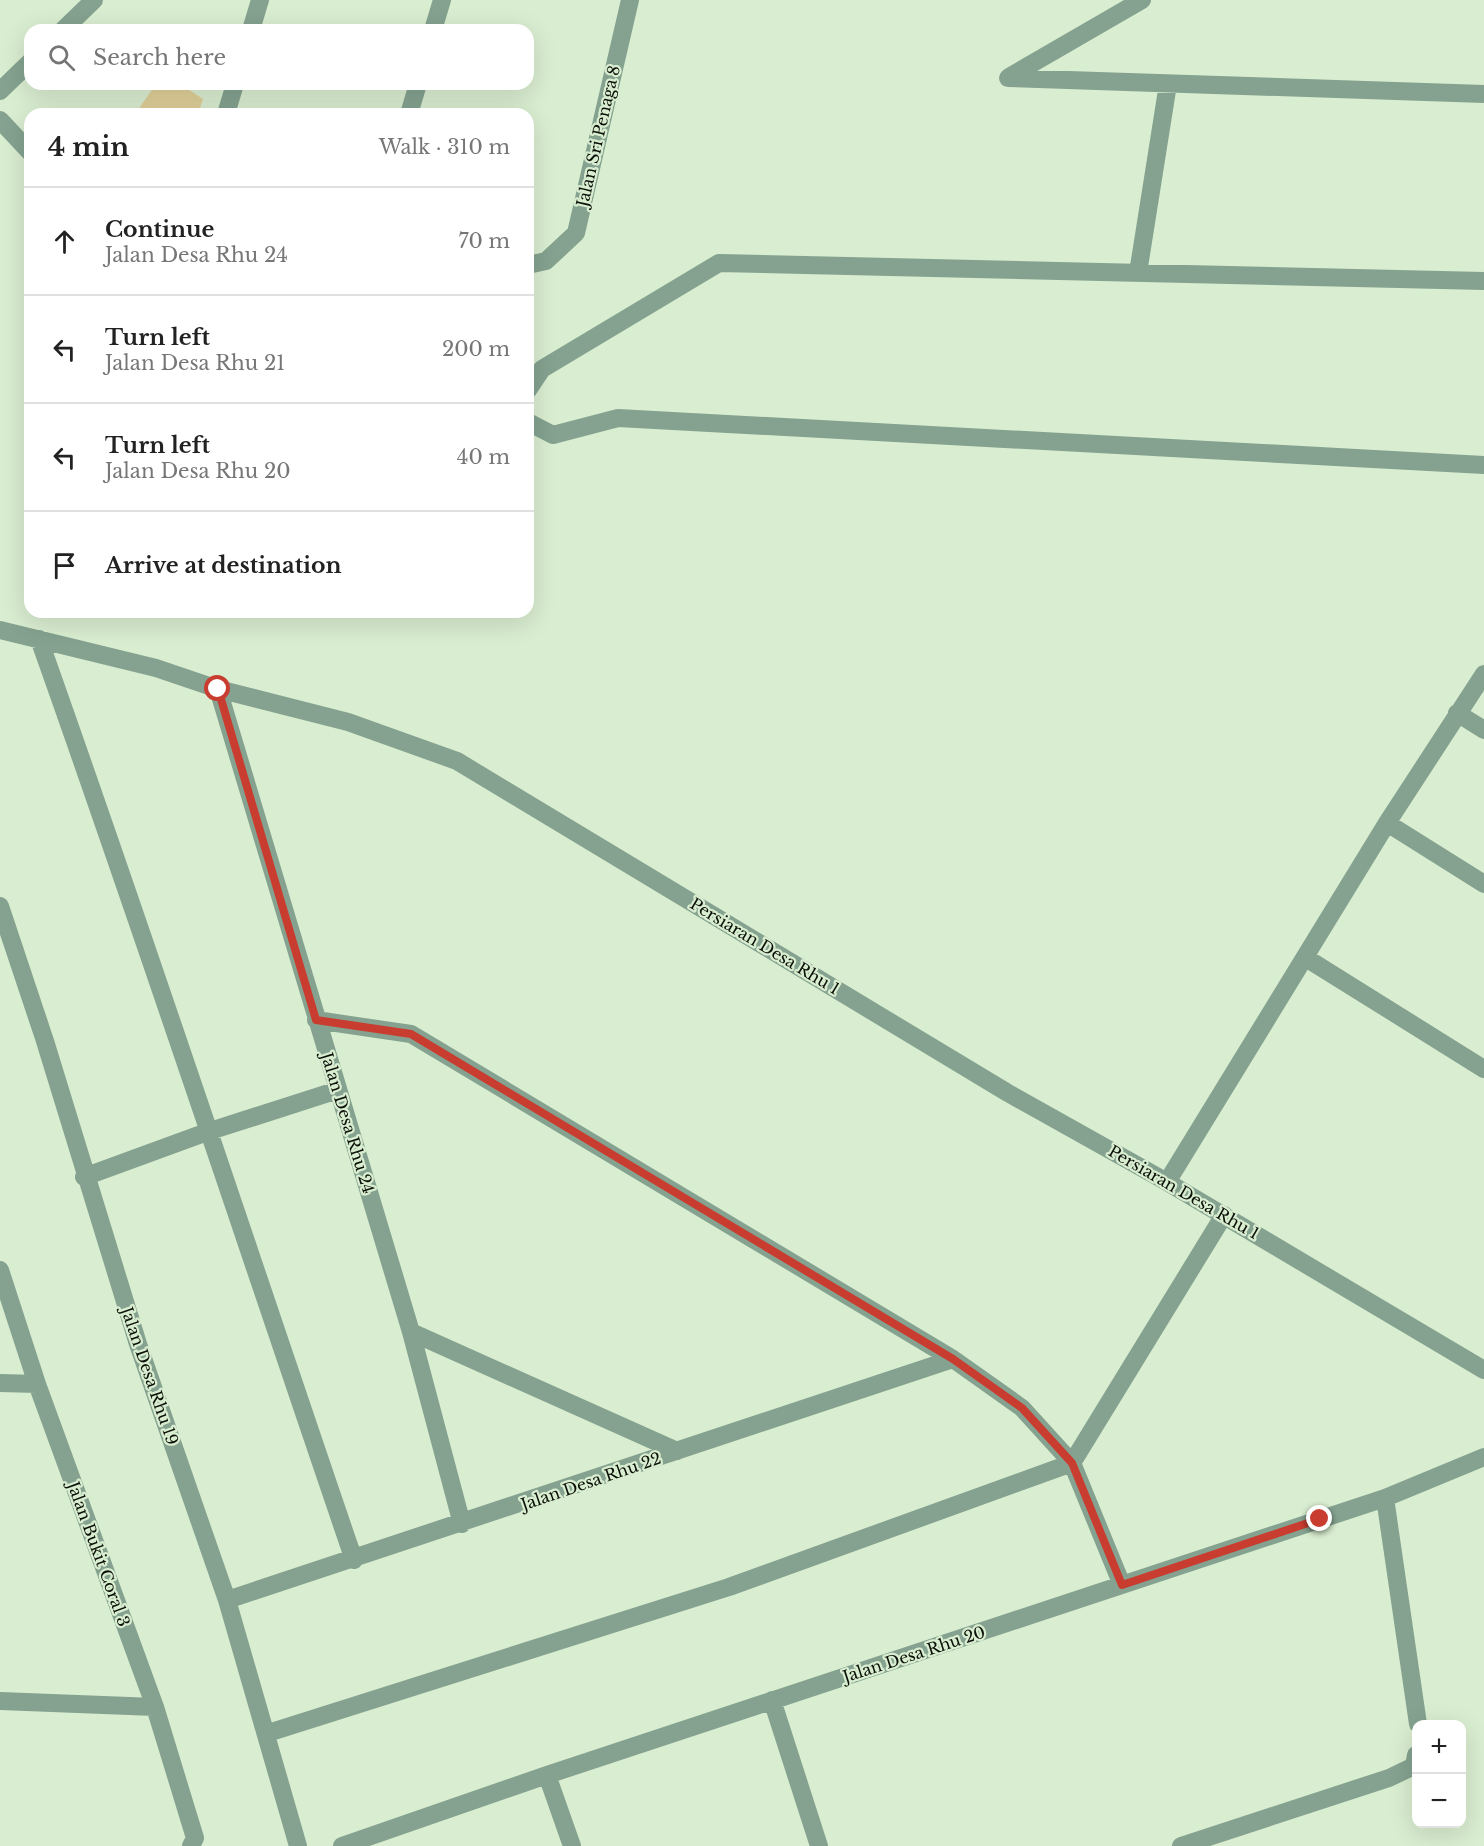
<!DOCTYPE html>
<meta charset="utf-8">
<style>
:root{--surface:#fff;--page:#f2f2f2;--text:#222;--muted:#767676;--line:#e0e0e0}
body{margin:0;font-family:"Libre Baskerville",serif;background:var(--page);color:var(--text)}
.controls{position:absolute;right:18px;bottom:18px;display:grid;overflow:hidden;border-radius:12px;box-shadow:0 6px 24px #0002}
.controls button{width:54px;height:54px;display:grid;place-items:center;padding:0;border:0;border-bottom:2px solid var(--line);background:var(--surface);color:var(--text);font:30px sans-serif}
.stop{position:absolute;width:18px;height:18px;margin:-14px;border:4px solid #c93c30;border-radius:50%;background:#fff}
.stop.end{background:#c93c30;border-color:#fff;box-shadow:0 2px 6px #0008}
.list{margin:0;padding:0;list-style:none}
h2{display:flex;justify-content:space-between;align-items:center;height:78px;margin:0;padding:0 24px;font-size:26px}
h2 small{font-size:20px;font-weight:400;color:var(--muted)}
.list li{display:grid;grid-template-columns:39px 1fr auto;gap:18px;align-items:center;box-sizing:border-box;height:108px;padding:0 24px;border-top:2px solid var(--line)}
.list b{display:block;font-size:22px;white-space:nowrap}
.list p{margin:0;font-size:20px;white-space:nowrap;color:var(--muted)}
.list em{font-size:20px;font-style:normal;color:var(--muted)}
.icon{flex:none;width:33px;height:33px;fill:none;stroke:currentColor;stroke-width:2;stroke-linecap:round;stroke-linejoin:round}
.map{position:relative;flex:none;width:1484px;height:1846px;overflow:hidden}
.search{position:absolute;background:var(--surface);box-shadow:0 6px 24px #0002;left:24px;top:24px;width:510px;height:66px;display:flex;align-items:center;gap:15px;box-sizing:border-box;padding:0 21px;border-radius:18px;color:var(--muted);font-size:22px}
.panel{position:absolute;background:var(--surface);box-shadow:0 6px 24px #0002;left:24px;top:108px;width:510px;height:510px;border-radius:18px}
.map>svg:first-child{display:block}
</style>
<div class="map">
<svg width="1484" height="1846" viewBox="0 0 1484 1846">
<rect width="100%" height="100%" fill="#d9edd0"/>
<!-- green -->
<path fill="#dece97" d="M156,84H180L203,99L198,114H135Z"/>
<g fill="none" stroke-linecap="round" stroke-linejoin="round">
<!-- minor -->
<path stroke="#84a28f" stroke-width="18" d="M63,30L94,0
M251,30L260,0
M433,30L442,0
M1009,77L1142,0
M1008,78L1484,94
M0,91L30,62
M226,114L235,84
M409,114L418,84
M0,120L30,152
M528,265L546,261L576,233L630,0
M1138,273L1168,84
M528,390L542,369L719,263L1484,281
M528,422L553,435L618,418L1484,465
M0,630L156,668L218,689L348,722L457,761L1008,1093L1167,1182L1484,1370
M39,639C148,945 249,1253 354,1560
M218,689L411,1332L462,1524
M1457,713L1484,730
M1387,823L1484,884
M0,906L45,1041L138,1344L227,1600L298,1846
M1306,958L1484,1069
M316,1020L411,1034L953,1359L1022,1408L1072,1463L1122,1585
M84,1177L207,1132L338,1090
M1167,1182L1387,823L1484,674
M0,1270L37,1384L155,1707L195,1838L191,1846
M411,1332L677,1451
M0,1383L37,1384
M1385,1498L1418,1724
M227,1600L953,1359
M772,1700L819,1846
M0,1701L155,1707
M268,1733L729,1587L1072,1463L1224,1215
M547,1775L572,1846
M342,1846L547,1775L1385,1498L1484,1457
M1181,1846L1389,1778L1414,1766L1416,1755"/>
</g>
<g fill="none" stroke-linecap="round" stroke-linejoin="round">
<!-- route -->
<path stroke="#c93c30" stroke-width="8" d="M218,689L316,1020L411,1034L953,1359L1022,1408L1072,1463L1122,1585L1320,1519"/>
</g>
<g text-anchor="middle" stroke-width="4.5" stroke-linejoin="round" paint-order="stroke">
<!-- street labels -->
<g font-size="16" fill="#0a1007" stroke="#d9edd0">
<text transform="translate(598 136) rotate(-77)" y="6">Jalan Sri Penaga 8</text>
<text transform="translate(765 946) rotate(31)" y="6">Persiaran Desa Rhu 1</text>
<text transform="translate(348 1123) rotate(73)" y="6">Jalan Desa Rhu 24</text>
<text transform="translate(1184 1192) rotate(30)" y="6">Persiaran Desa Rhu 1</text>
<text transform="translate(150 1376) rotate(71)" y="6">Jalan Desa Rhu 19</text>
<text transform="translate(591 1481) rotate(-19)" y="6">Jalan Desa Rhu 22</text>
<text transform="translate(99 1554) rotate(70)" y="6">Jalan Bukit Coral 3</text>
<text transform="translate(914 1654) rotate(-18)" y="6">Jalan Desa Rhu 20</text>
</g>
</g>
</svg>
<div class="controls">
<button>+</button>
<button>−</button>
</div>
<div class="stop" style="left:218px;top:689px"></div>
<div class="stop end" style="left:1320px;top:1519px"></div>
<div class="search"><svg class="icon" aria-label="search" viewBox="0 0 24 24"><circle cx="10" cy="10" r="6"/><path d="M15 15l6 6"/></svg>Search here</div>
<section class="panel">
<h2>4 min<small>Walk · 310 m</small></h2>
<ul class="list">
<li><svg class="icon" aria-label="ahead" viewBox="0 0 24 24"><path d="M12 20V5M6 11l6-6 6 6"/></svg><div><b>Continue</b><p>Jalan Desa Rhu 24</p></div><em>70 m</em></li>
<li><svg class="icon" aria-label="left" viewBox="0 0 24 24"><path d="M17 20v-9H6M10 6l-5 5 5 5"/></svg><div><b>Turn left</b><p>Jalan Desa Rhu 21</p></div><em>200 m</em></li>
<li><svg class="icon" aria-label="left" viewBox="0 0 24 24"><path d="M17 20v-9H6M10 6l-5 5 5 5"/></svg><div><b>Turn left</b><p>Jalan Desa Rhu 20</p></div><em>40 m</em></li>
<li><svg class="icon" aria-label="arrive" viewBox="0 0 24 24"><path d="M6 21V4h12l-3 4 3 4H6"/></svg><div><b>Arrive at destination</b></div></li>
</ul>
</section>
</div>
